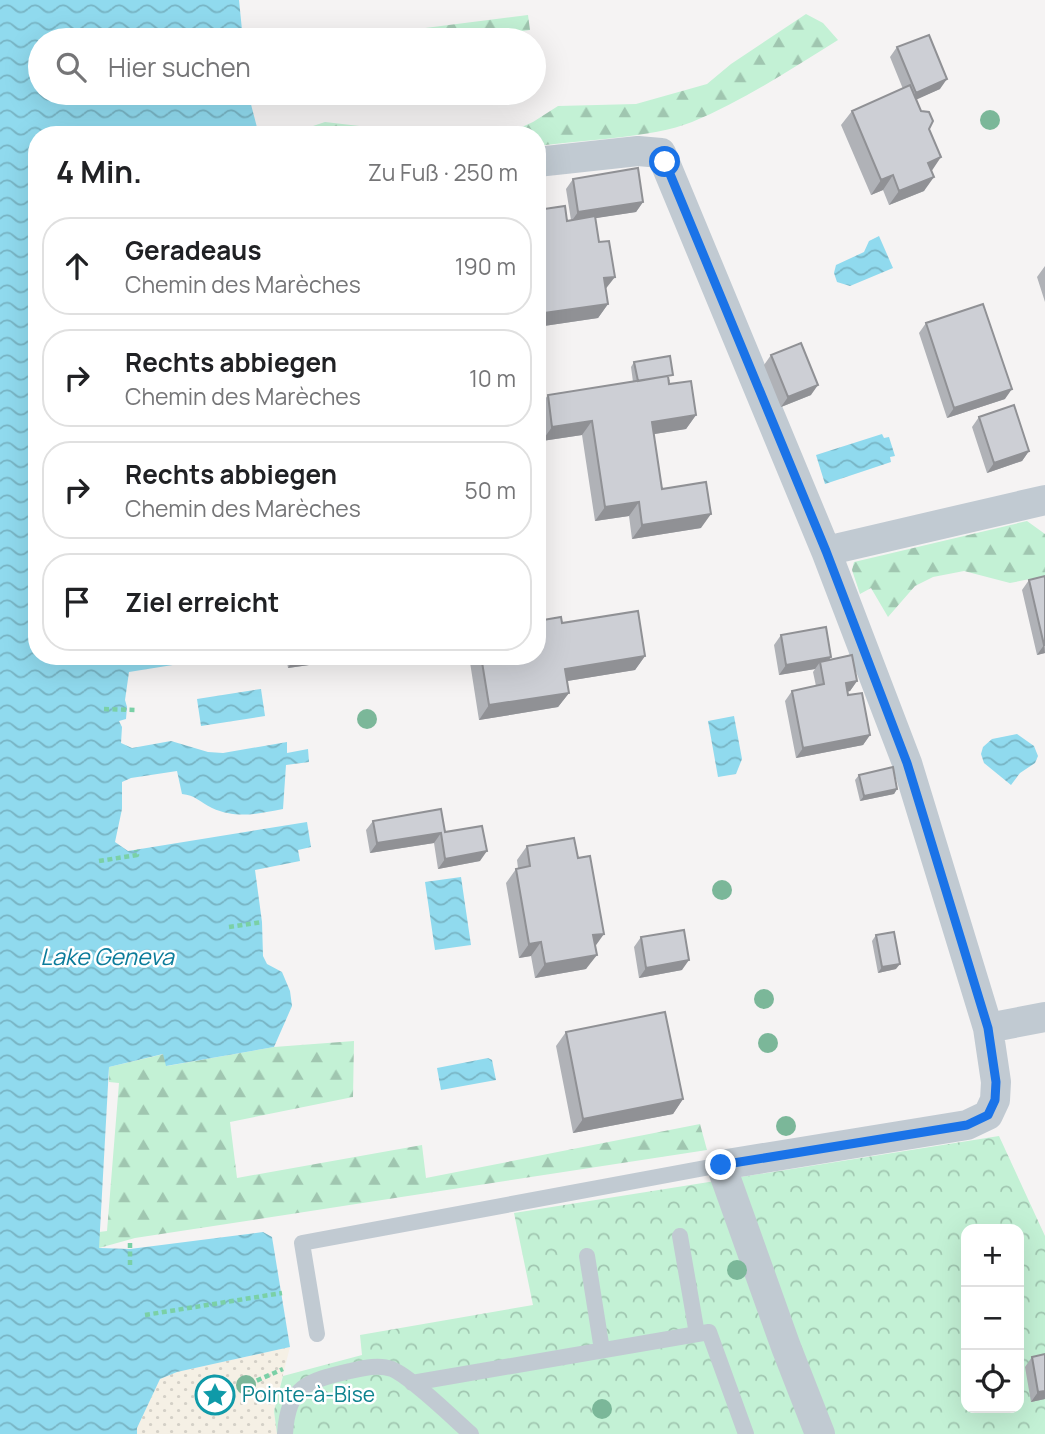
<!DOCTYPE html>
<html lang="de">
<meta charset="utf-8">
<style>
:root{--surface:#fff;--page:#f6f6f6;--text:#202124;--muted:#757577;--line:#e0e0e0}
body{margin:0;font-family:Manrope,sans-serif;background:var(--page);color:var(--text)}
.controls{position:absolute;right:21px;bottom:21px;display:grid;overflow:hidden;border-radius:14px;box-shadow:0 7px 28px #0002}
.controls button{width:63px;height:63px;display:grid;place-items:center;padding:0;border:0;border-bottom:2px solid var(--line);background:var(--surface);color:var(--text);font:35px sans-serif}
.stop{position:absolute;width:21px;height:21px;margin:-16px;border:5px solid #1a73e8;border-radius:50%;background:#fff}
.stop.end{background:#1a73e8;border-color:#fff;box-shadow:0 2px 7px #0008}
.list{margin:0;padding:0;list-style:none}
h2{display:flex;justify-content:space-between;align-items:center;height:91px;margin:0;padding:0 28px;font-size:30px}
h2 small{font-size:23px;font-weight:400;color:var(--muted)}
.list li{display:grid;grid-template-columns:46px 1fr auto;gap:21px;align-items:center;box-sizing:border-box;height:98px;margin:0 14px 14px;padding:0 14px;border:2px solid var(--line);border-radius:28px}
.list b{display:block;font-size:26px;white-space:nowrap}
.list p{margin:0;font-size:23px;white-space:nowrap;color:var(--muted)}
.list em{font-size:23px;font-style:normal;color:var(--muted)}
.icon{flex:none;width:38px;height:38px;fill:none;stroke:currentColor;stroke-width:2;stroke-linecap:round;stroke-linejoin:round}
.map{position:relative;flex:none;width:1045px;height:1434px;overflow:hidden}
.search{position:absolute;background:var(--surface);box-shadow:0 7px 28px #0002;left:28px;top:28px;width:518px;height:77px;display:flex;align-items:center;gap:18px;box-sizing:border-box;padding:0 24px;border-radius:38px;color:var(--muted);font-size:26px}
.panel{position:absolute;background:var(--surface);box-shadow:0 7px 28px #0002;left:28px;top:126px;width:518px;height:539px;border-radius:28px}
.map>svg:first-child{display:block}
</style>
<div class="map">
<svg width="1045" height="1434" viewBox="0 0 1045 1434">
<defs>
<pattern id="forest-firs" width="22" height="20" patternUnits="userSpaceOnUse" patternTransform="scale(1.75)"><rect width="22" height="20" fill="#c3f1d5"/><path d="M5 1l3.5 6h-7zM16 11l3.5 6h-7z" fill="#a0c6b0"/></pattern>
<pattern id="sand-dots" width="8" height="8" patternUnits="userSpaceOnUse" patternTransform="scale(1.75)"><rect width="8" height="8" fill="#f5f0e5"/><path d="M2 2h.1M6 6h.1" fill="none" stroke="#d4d0c7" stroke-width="1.8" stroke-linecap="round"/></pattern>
<pattern id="park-crowns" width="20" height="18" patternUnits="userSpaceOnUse" patternTransform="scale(1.75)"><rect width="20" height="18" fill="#c3f1d5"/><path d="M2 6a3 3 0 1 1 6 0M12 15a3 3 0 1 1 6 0" fill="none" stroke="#a0c6b0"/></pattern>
<pattern id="water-waves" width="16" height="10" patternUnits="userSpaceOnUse" patternTransform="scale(1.75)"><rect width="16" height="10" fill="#90daee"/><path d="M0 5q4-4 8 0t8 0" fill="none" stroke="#78b4c4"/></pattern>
</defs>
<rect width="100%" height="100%" fill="#f5f3f3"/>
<!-- forest -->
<path fill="url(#forest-firs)" d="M806,14L823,23L838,40C791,69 743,101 692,122C652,138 581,140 537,146V135H504L533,122L558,106L636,104L707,84L731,64Z
M528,15L530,30L457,40H255L253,31L306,37L362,36Z
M325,122L368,127L395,135H286Z
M1027,521L1045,534V576L1010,583L964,571L933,577L915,586L888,617L871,588L860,594L852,570L854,562Z
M354,1041L353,1097L230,1122L237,1178L422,1145L426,1178L700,1124L707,1150L135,1238L99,1248V1232L107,1231L119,1083L109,1082V1067L164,1054L167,1066L274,1047Z"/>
<!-- sand -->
<path fill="url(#sand-dots)" d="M290,1347L274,1410L277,1434H137V1428L160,1379L177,1372Z"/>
<!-- park -->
<path fill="url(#park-crowns)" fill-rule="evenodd" d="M999,1136L1045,1236V1434H277L274,1411L283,1376L362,1355L360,1335L533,1305L514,1213ZM966,1229H1019V1408H966Z"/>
<!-- water -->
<path fill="url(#water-waves)" d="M0,0H239L243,40H40V93H248L259,135H37V656H229L129,672L125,700L127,707L126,719L119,721L122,727L121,743L132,748L171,741L208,752L223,753L287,742V753L308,749L309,762L286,765L283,809C257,814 236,819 212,808C200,802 195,795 182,794L177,771L131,778L122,782V809L115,842L128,851L307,822L311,847L298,850L300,861L255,870L262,922L263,956L267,964L282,972L290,991L292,1006L274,1047L166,1066L163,1054L109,1067L99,1248L130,1249L263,1232L272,1237L290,1347L177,1372L160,1379L137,1428V1434H0Z
M879,236L893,268L850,286L837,282L834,273L836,265L864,252L869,241Z
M882,434L884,438L889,437L895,456L890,457L891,462L825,484L816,455Z
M261,689L265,716L201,726L197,699Z
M734,716L742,759L736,774L718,777L708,721Z
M1017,734L1034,746L1038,756L1035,763L1020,773L1011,785L984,763L981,754L983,747L992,739Z
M461,877L471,945L435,950L425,882Z
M488,1058L492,1060L496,1080L441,1090L437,1068Z"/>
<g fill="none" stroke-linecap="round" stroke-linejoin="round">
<!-- path -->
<path stroke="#7ad0a6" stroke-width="4.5" stroke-dasharray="5 3.5" stroke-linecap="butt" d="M104,709L135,710
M99,861L137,855L136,850
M229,927L262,922
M130,1243V1266
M145,1315L282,1293
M249,1384L283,1369"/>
<!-- lane -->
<path stroke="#c1cad2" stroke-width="16" d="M680,1236L697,1334
M587,1256L602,1350
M317,1334L302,1243L721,1165
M412,1383L709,1332L746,1434
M285,1434C288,1386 307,1381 350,1371C363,1368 379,1364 392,1369C411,1377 453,1418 471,1434"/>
<!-- street -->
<path stroke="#c1cad2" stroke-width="30" d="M537,162L638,151L661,153L826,551L907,763L988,1028L996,1082L995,1100L988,1115L967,1125L721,1165L786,1347L820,1434
M826,551L1045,500
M988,1028L1045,1017"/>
</g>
<!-- trees -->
<g fill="#7bb799">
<circle cx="990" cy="120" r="10"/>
<circle cx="367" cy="719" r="10"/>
<circle cx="722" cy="890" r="10"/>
<circle cx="764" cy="999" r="10"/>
<circle cx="768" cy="1043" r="10"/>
<circle cx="786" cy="1126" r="10"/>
<circle cx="737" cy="1270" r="10"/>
<circle cx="246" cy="1385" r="10"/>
<circle cx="602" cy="1409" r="10"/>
</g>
<!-- wall -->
<path fill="#b0b2b7" d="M897,47L940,89L916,99L929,129L931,171L924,191L889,205L883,190L871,195L841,125L852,111L903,89L890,57Z
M573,179L643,202L636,212L595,218L608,304L598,318L537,327V210L567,221L571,220L566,189Z
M1045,266V302L1037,277Z
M926,323L1005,399L947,418L919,333Z
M771,355L811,395L781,407L764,365Z
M634,362L670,380L669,384L696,415L686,429L654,434L662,489L701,528L632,539L629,516L595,521L582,435L542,441L538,409L548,395L633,382L631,367Z
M979,417L1029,451L1022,461L987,473L972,427Z
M1045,576V653L1037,655L1022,590L1029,580Z
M562,623L645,656L635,670L567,681L569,693L558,707L479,720L469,656H537Z
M781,635L829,660L857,681L850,691L847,692L848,695L870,735L863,745L796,758L785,701L792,691L816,686L813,672L815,669L779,675L774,645Z
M286,656H326V658L323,663L288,668Z
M859,775L897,789L894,794L860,801L855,780Z
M373,821L445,832L480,861L438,869L434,843L370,853L366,830Z
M527,846L595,946L586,969L535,978L531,956L519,958L506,883L516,869L518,868L517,860Z
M876,935L896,969L878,973L872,941Z
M641,937L682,970L639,978L634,947Z
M566,1032L683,1099L673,1114L573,1133L556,1046Z
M1045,1354V1399L1031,1402L1025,1367L1032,1357Z"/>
<!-- shaded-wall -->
<path fill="#909195" d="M947,79L940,89L909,103L916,93Z
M941,157L931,172L928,163Z
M893,175L883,190L871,195L881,180Z
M934,177L924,191L889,205L899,191Z
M643,202L636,212L571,222L578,212Z
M615,277L604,291V278Z
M608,304L598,318L537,327V323L544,313Z
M818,385L811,395L781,407L788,397Z
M1012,389L1005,399L947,418L954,408Z
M696,415L686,429L642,436L652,422Z
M592,421L582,435L542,441L552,427Z
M1029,451L1022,461L987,473L994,463Z
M639,502L629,516L595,521L605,507Z
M711,514L701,528L632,539L642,525Z
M1044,645L1045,653L1037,655Z
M645,656L635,670L555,683L565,669Z
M831,657L824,667L820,662L815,669L779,675L786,665Z
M326,658L323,663L288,668L291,663Z
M857,681L850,691L839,693L846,683Z
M569,693L558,707L479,720L489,705Z
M870,735L863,745L796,758L803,748Z
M897,789L894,794L860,801L864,796Z
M441,833L434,843L370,853L377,843Z
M487,851L480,861L438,869L445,859Z
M604,934L594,948L593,935Z
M541,942L531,956L519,958L529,944Z
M597,955L586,969L535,978L545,964Z
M689,960L682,970L639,978L646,968Z
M900,964L896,969L878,973L882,967Z
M683,1099L673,1114L573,1133L583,1119Z
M1045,1391V1399L1031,1402L1038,1392Z"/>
<!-- building -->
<path fill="#cdcfd5" stroke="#909195" stroke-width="2" d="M929,35L947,79L916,93L897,47Z
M910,85L921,111L929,112L933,121L929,129L941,157L928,163L934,177L899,191L893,175L881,180L852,111Z
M638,168L643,202L578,212L573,179Z
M565,206L567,221L595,216L599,242L609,241L615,277L604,278L608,304L544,313L537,268V210Z
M983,304L1012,389L954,408L926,323Z
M801,343L818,385L788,397L771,355Z
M670,356L673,375L638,381L634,362Z
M668,376L669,384L691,381L696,415L652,422L662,489L706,482L711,514L642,525L639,502L605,507L592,421L552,427L548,395Z
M1014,405L1029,451L994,463L979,417Z
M1045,576V645H1044L1029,580Z
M638,611L645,656L565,669L569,693L489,705L481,656H537V621L561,617L562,623Z
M826,627L831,657L786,665L781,635Z
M852,655L857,681L846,683L848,695L862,693L870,735L803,748L792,691L824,684L820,662Z
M290,656H326V658L291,663Z
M893,767L897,789L864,796L859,775Z
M441,809L445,832L482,826L487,851L445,859L441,833L377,843L373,821Z
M574,838L578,858L590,856L604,934L593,935L597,955L545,964L541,942L529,944L516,869L530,866L527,846Z
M684,930L689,960L646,968L641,937Z
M894,932L900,964L882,967L876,935Z
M665,1012L683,1099L583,1119L566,1032Z
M1045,1354V1391L1038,1392L1032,1357Z"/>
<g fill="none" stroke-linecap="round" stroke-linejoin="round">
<!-- route -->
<path stroke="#1a73e8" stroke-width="9" d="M665,162L826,551L907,763L988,1028L996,1082L995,1100L988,1115L967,1125L721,1165"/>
</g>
<!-- icons -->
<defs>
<symbol id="sight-ring" viewBox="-11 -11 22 22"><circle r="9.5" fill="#fff" stroke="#0f9aa8" stroke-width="1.5"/><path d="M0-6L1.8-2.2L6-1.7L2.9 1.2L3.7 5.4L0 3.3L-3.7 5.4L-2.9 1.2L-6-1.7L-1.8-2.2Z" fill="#0f9aa8"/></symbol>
</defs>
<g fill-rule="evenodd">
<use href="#sight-ring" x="193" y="1373" width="44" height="44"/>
</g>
<g text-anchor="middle" stroke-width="5" stroke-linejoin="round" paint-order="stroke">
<!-- culture labels -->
<g font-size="21" fill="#0d838f" stroke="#fff" text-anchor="start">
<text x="242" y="1402">Pointe-à-Bise</text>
</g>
<!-- water labels -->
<g font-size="23" font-style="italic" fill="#0c7c9b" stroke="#fff">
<text x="107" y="965">Lake Geneva</text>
</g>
</g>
</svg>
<div class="controls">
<button>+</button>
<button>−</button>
<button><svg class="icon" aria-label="locate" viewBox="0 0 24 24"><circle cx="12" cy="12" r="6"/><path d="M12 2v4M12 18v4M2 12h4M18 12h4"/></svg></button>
</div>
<div class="stop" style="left:665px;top:162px"></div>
<div class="stop end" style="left:721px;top:1165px"></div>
<div class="search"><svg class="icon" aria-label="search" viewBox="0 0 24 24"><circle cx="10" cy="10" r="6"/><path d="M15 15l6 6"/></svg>Hier suchen</div>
<section class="panel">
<h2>4 Min.<small>Zu Fuß · 250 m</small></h2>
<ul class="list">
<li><svg class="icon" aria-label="ahead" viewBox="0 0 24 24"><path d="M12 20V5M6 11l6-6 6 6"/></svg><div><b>Geradeaus</b><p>Chemin des Marèches</p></div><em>190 m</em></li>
<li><svg class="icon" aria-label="right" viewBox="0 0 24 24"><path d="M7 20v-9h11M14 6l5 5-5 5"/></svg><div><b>Rechts abbiegen</b><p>Chemin des Marèches</p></div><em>10 m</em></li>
<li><svg class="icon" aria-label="right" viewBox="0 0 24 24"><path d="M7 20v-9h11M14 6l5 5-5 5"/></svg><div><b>Rechts abbiegen</b><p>Chemin des Marèches</p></div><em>50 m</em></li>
<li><svg class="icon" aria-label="arrive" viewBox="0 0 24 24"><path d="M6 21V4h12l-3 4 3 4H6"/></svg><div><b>Ziel erreicht</b></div></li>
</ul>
</section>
</div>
